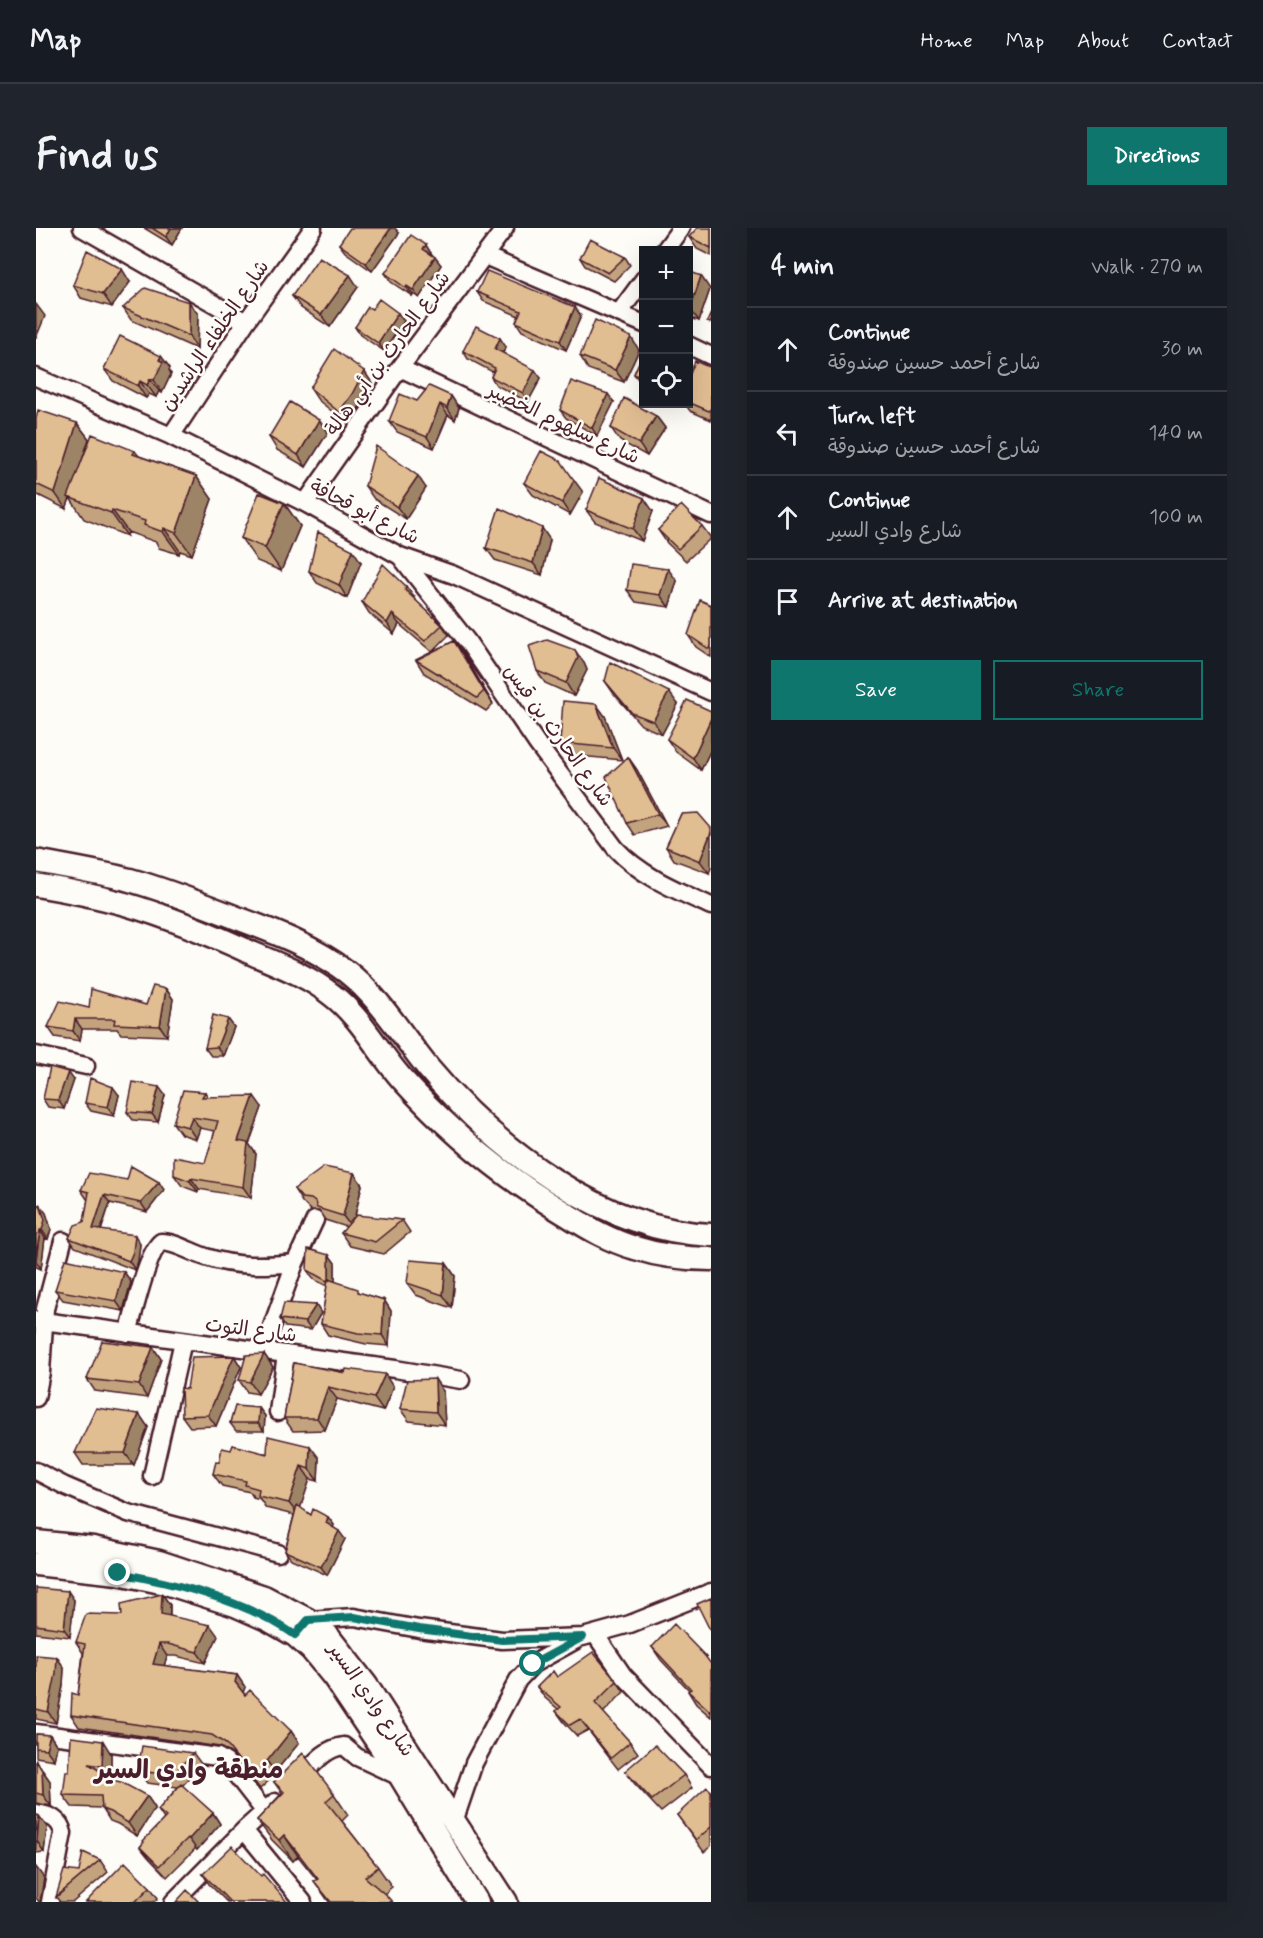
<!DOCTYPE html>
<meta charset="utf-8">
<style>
:root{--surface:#171b24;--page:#20242c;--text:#f1f3f6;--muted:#9ea1a6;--line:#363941;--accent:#0f766e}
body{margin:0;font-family:Mynerve,"Playpen Sans Arabic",sans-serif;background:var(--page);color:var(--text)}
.controls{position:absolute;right:18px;top:18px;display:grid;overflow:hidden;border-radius:0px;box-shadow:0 6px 24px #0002}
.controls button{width:54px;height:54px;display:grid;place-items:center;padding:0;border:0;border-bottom:2px solid var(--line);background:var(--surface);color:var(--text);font:30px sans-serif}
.stop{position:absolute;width:18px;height:18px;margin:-14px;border:4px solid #0f766e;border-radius:50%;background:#fff}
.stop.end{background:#0f766e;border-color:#fff;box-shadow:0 2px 6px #0008}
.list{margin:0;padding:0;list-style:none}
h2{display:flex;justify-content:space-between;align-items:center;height:78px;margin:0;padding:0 24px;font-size:26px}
h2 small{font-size:20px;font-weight:400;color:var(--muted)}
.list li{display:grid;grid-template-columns:39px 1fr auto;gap:18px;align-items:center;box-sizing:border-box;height:84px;padding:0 24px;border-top:2px solid var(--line)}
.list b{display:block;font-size:22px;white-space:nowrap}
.list p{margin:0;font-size:20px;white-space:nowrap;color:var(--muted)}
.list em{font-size:20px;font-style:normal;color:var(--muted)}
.actions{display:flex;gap:12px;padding:18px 24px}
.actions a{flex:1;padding:14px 0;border:2px solid var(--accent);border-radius:0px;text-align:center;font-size:21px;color:var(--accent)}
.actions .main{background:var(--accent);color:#fff}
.icon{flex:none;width:33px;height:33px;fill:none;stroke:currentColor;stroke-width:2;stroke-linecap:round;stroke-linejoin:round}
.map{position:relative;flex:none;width:675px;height:1674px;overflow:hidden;border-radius:0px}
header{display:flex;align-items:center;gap:36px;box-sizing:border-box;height:84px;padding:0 30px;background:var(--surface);border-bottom:2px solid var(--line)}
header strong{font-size:28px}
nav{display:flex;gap:33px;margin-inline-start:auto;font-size:21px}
.intro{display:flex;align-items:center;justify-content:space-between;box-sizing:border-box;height:144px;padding:0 36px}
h1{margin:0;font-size:42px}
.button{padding:15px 27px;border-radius:0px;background:var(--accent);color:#fff;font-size:21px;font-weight:700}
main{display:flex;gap:36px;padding:0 36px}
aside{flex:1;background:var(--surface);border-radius:0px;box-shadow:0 6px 24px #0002}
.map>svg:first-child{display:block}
</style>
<header>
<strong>Map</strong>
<nav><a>Home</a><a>Map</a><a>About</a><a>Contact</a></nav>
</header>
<div class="intro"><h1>Find us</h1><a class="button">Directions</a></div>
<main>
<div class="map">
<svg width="675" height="1674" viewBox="0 0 675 1674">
<rect width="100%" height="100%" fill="#fdfcf7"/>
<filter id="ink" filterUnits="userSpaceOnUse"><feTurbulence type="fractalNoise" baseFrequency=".0167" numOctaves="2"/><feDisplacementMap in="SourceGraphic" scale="12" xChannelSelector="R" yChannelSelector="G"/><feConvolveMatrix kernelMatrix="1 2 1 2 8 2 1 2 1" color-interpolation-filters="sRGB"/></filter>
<g filter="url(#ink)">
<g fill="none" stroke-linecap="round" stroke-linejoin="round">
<defs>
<path id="minor" d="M46,0L210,94
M629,22L645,0
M449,28L608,96
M583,85L608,51
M652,117L675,128
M364,140L675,287
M0,149L135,208L269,275L364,328L418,347L675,464
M135,208L210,94L277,0
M269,275L364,140L469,0
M364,328L431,413L502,517L580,621C605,648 642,663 675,678
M0,827L50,838
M0,1092L359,1141L425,1152
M92,1105C98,1086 111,1024 125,1014C140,1014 156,1025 170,1029C200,1039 228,1038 259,1035
M227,1123L259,1035L279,992
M0,1170L5,1144L9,1081L27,1013
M242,1184L250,1126
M0,1243L29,1258L92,1285L242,1325
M116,1248L147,1113
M272,1392L318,1389L383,1401L466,1412L547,1409L594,1396L675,1364
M559,1406L587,1447L675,1538
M0,1505L182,1529L190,1534L229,1584
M262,1552C276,1538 288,1520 308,1518L321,1529L364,1549
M0,1585C14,1587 24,1591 27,1605L14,1674
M418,1594L438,1535L482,1452L497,1436L540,1412
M208,1602L267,1674
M137,1674L208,1602L239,1574"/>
<path id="secondary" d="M0,633C31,639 63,644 94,652C130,662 165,676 201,690C239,704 278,719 311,744C344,770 366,808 393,841C460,921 567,1003 675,1007
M0,657C30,662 60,668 89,676C134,689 177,707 220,727C246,738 274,749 296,767C325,789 342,824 366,851C413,903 469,950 530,986C552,1000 574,1013 599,1020C624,1028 649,1031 675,1031
M0,1314L57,1320L123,1334L228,1369L272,1392L291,1407L330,1457L470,1674
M0,1336L82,1345L130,1355L199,1377L233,1392L259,1407L276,1422L298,1449L365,1549L441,1674"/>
</defs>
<!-- minor casing -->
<use href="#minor" stroke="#4a1f2b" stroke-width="21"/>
<!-- secondary casing -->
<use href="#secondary" stroke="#4a1f2b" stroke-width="27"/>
<!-- minor -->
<use href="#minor" stroke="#fdfcf7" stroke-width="16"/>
<!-- secondary -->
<use href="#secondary" stroke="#fdfcf7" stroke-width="22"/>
</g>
<!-- wall -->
<path fill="#c2a37e" stroke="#4a1f2b" stroke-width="1.5" d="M108,0H146L136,17Z
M675,0V28L661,21L653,9Z
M363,5L336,43L309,24L303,16Z
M395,25L405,37L383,70L377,66L376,68L355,54L349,45Z
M589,29L594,37L578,53L549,38L544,30Z
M652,43L674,61L663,93L652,89Z
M94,54L76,79L45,70L37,57Z
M322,59L294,99L265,80L256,68Z
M441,64L545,88L530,122L486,103L480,94L483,88L447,73Z
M153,74L162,86L161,121L95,92L87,80Z
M336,81L368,93L348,123L324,107L319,99Z
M470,119L467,125L505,150L492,174L460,157L455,149L457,144L432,131L427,123Z
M603,122L588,154L552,141L544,128Z
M608,123V159L598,146Z
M125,128L134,140L133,142L135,146L126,165L123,163L120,169L113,166L110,170L77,153L68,141Z
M675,140V192L654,183L649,176H652V151Z
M328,143L336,155L324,178L312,196L282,172L274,160Z
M415,168L423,180L419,192L412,187L398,220L361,204L353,193L381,173Z
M578,174L561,208L530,190L524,182Z
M620,188L629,200L611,228L584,213L575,200Z
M0,191L41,195L53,211L44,238L99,223L103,228L160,248L176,271L156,327L144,323L143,326L123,320L120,314L92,304L91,308L48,291L34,270L30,281L0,266Z
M292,204L270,239L241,222L233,209Z
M488,255L547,264L534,287L497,267Z
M329,258L390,260L370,291L338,271Z
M248,275L264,298L245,343L221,333L205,310Z
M550,282L617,283L606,313L559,294Z
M666,298L675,310L650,333L631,315L622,302Z
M514,312L506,347L459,332L450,320Z
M325,334L311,370L281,355L273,343Z
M641,353L633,379L600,374L591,362Z
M378,369L377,370L406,397L413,407L396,424L363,396L358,406L333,385L326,374Z
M675,377V429L660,419L652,407Z
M418,413L427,425L457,476L450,483L388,445L380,432Z
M548,435L551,442L538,468L509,455L501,443Z
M569,453L642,476L626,506L605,497L578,466Z
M560,476L569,488L586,532L532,527L524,515Z
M675,483V521L665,542L640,524L631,511Z
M592,529L601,542L631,598L599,607L591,595Z
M645,586L673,645L638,632L630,619Z
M130,761L137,771L131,808L85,806L81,801H46L44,813L19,809L12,799L53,780L110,777Z
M192,791L198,799L187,828H175L169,820Z
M38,852L28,881L12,879L7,871Z
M169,864L172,869L226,879L213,916L220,926L215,970L163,961L162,964L146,958L138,947L169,935L179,903L164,900L160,911L145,906L137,895Z
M83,867L78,888L55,883L49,875Z
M129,867L122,894L97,892L91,884Z
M318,945L326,957L319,988L366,992L374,1004L348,1026L314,1018L305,1005L311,999L289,992L283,983H275L266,974L258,961Z
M45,962H128L111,984L74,975L65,1003L104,1016L102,1033L99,1042L39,1019L33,1010L48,994L52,971H51Z
M0,977L10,985L15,1001L12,1011L9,1010L5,1041L0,1039Z
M293,1027L299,1035V1054L325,1065L348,1072L355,1083L353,1118L330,1116L292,1107L285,1096L291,1058L277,1051L271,1042Z
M410,1035L419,1048L416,1080L380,1067L371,1055Z
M88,1044L95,1054L87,1083L27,1072L19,1062Z
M285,1085L275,1102L249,1099L244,1091Z
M117,1119L125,1131L111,1170L59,1163L51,1151Z
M228,1126L237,1139L222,1166L211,1164L203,1152Z
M198,1128L205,1139L180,1198L154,1199L146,1188L151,1161Z
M258,1135L357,1159L347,1183L301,1171L289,1202L257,1203L248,1190Z
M407,1163L409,1197L373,1193L364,1181Z
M223,1180L229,1188L228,1203H200L194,1195Z
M103,1186L112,1199L98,1237H47L39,1225Z
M195,1222L283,1230L282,1253L274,1251L264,1280L275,1287L292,1289L298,1297L297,1299L309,1311L291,1347L255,1331L249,1323L258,1287L230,1280L224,1271L217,1269L214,1264L186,1258L177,1246L183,1234Z
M0,1360L38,1372L34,1409L0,1405Z
M126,1366L134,1377V1388L182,1408L169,1435L140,1428H131L128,1438L201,1447L209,1459L207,1464L209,1467L255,1503L263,1515L239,1544L240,1546L224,1561L198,1527L184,1519L43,1499L35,1487L42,1467L47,1425L40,1414L86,1387Z
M616,1419L675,1436V1489L660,1476L652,1463L653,1462L625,1432Z
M21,1429L28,1440L27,1457L20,1495L0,1491V1432Z
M521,1449L581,1453L588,1464L567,1485L594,1514L602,1525L582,1541L552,1502L541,1508L528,1494L520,1483L522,1481L509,1470L501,1459Z
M0,1506L14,1507L21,1518L18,1532L0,1529Z
M157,1525L166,1537L146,1558L177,1585L184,1596L161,1622L160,1620L131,1649L112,1629L104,1619L128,1591L122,1582L142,1559L111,1555L102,1543Z
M75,1526V1550H71V1551L111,1568L119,1580L101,1608L82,1596L74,1593L66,1580L36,1579L27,1567L33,1544Z
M0,1533L14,1553L15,1578L0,1575Z
M589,1543L648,1547L656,1560L625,1584L598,1555Z
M238,1554L298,1566L312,1587L306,1593L342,1639L356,1659L348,1666L356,1674H293L278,1653L281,1652L262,1628L257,1633L236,1612L221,1592L246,1565Z
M675,1563V1618L668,1624L641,1587Z
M0,1587L3,1588L11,1599L8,1624L0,1625Z
M64,1632L72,1644L37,1674H24L20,1669Z
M167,1646L251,1674H191L173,1656Z
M114,1659L122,1670L118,1674H50Z"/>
<!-- shaded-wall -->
<path fill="#9e8466" stroke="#4a1f2b" stroke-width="1.5" d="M135,0H146L136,17L130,9Z
M355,0H359L363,5L336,43L330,35Z
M390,17L395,25L393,29L387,21Z
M399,29L405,37L383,70L377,62Z
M86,41L94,54L76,79L67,66Z
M314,47L322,59L294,99L285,87Z
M665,48L674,61L663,93L654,81Z
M371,58L377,66L376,68L370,60Z
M153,74L162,86L161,121L153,108Z
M0,76L9,88L0,110Z
M539,79L545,88L530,122L524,113Z
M362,85L368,93L348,123L342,115Z
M595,109L603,122L588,154L579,142Z
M464,110L470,119L464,129L459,121Z
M125,128L134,140L133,142L135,146L126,165L118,152Z
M499,142L505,150L492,174L487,165Z
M328,143L336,155L324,178L312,196L303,184Z
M114,151L123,163L120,169L111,157Z
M104,153L113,166L110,170L102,158Z
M572,166L578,174L561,208L556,200Z
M415,168L423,180L419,192L411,180Z
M404,176L412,187L398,220L391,209Z
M620,188L629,200L611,228L603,216Z
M283,192L292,204L270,239L262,227Z
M41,195L53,211L34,269H32L34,270L30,281L19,265Z
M160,248L176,271L156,327L140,305Z
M382,248L390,260L370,291L361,279Z
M538,252L547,264L534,287L526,275Z
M608,270L617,283L606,313L597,301Z
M248,275L264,298L245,343L229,320Z
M76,282L92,304L91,308L75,285Z
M128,300L144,323L143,326L127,304Z
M506,300L514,312L506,347L497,335Z
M317,322L325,334L311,370L303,357Z
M632,341L641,353L633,379L624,367Z
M370,358L378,369L376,373L369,362Z
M356,386L363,396L358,406L351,395Z
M418,413L427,425L457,476L448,463Z
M539,422L548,435L551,442L538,468L530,455Z
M633,464L642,476L626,506L617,493Z
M560,476L569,488L586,532L577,520Z
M675,490V521L665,542L657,530Z
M592,529L601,542L631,598L622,586Z
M675,604V640L673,645L664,633Z
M130,761L137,771L131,808L124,798Z
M39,791L46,801L44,813L37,803Z
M192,791L198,799L187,828L181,819Z
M32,844L38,852L28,881L22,872Z
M77,859L83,867L78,888L72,879Z
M123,859L129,867L122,894L116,886Z
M218,868L226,879L213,916L220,926L215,970L207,959L202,913Z
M156,889L164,900L160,911L152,899Z
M318,945L326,957L316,1000L307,988Z
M155,950L163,961L162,964L154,953Z
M123,954L128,962L111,984L105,975Z
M68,967L74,975L62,1010L57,1001Z
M4,977L10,985L15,1001L12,1011L6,1002Z
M4,1002L9,1010L5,1041L0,1033Z
M99,1007L104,1016L102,1033L99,1042L93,1033Z
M293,1027L299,1035V1062L293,1054Z
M410,1035L419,1048L416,1080L407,1067Z
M88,1044L95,1054L87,1083L80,1073Z
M348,1072L355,1083L353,1118L346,1107Z
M280,1077L285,1085L275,1102L269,1094Z
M117,1119L125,1131L111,1170L103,1157Z
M228,1126L237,1139L222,1166L214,1154Z
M198,1128L205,1139L180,1198L172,1187Z
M349,1146L357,1159L347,1183L338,1170Z
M399,1151L407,1163L409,1197L400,1184Z
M292,1159L301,1171L289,1202L281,1190Z
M223,1180L229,1188L228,1203L222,1195Z
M103,1186L112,1199L98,1237L89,1225Z
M274,1218L283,1230L282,1253L273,1241Z
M265,1238L274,1251L262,1287L253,1275Z
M292,1289L298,1297L296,1303L290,1295Z
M303,1303L309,1311L291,1347L285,1339Z
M32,1363L38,1372L34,1409L28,1401Z
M126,1366L134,1377L133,1398L125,1386Z
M174,1397L182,1408L169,1435L161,1424Z
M123,1416L131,1428L125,1448L117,1436Z
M21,1429L28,1440L27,1457L20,1495L12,1484Z
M201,1447L209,1459L207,1465L199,1454Z
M255,1503L263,1515L239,1544L231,1533Z
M14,1507L21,1518L18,1532L10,1521Z
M67,1513L75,1526V1550L66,1538Z
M6,1542L14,1553L15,1578L7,1567Z
M111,1568L119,1580L101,1608L92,1595Z
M177,1585L184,1596L161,1622L153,1611Z
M3,1588L11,1599L8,1624L1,1613Z
M248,1607L262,1628L257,1633L243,1612Z
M0,1639L8,1650L4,1674H3L0,1670Z"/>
<!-- building -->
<path fill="#e1bd92" stroke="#4a1f2b" stroke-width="1.5" d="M116,0H135L130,9Z
M314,0H355L330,35L303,16Z
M661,0H675V20L653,9Z
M375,7L390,17L387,21L399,29L377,62L371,58L370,60L349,45Z
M554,11L589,29L572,45L544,30Z
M51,22L86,41L67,66L37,57Z
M283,29L314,47L285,87L256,68Z
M451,43L539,79L524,113L480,94L485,83L441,64Z
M652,43L665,48L654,81L652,80Z
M109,60L153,74V108L87,80Z
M343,71L362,85L342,115L319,99L332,79L336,81Z
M675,85V95L671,94Z
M559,92L595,109L579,142L544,128Z
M440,98L464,110L459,121L499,142L487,165L455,149L459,140L427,123Z
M84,108L125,128L123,132L127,134L118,152L114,151L111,157L104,153L102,158L68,141Z
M298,121L328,143L316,166L303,184L274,160Z
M608,123V151L598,146Z
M659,133L675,140V180L673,183L652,174V151Z
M535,153L572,166L556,200L524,182Z
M393,158L415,168L411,180L404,176L391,209L353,193L364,166L381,173Z
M588,170L620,188L603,216L575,200Z
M254,174L283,192L262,227L233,209Z
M2,182L41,195L19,265L0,256V191Z
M56,206L99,223L97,226L160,248L140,305L128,300L127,304L108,297L109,293L76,282L75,285L32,269Z
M340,218L382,248L361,279L329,258Z
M505,223L525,233L538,252L526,275L488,255Z
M563,250L608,270L597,301L550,282Z
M223,265L248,275L229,320L205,310Z
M645,277L666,298L642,321L622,302Z
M463,280L506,300L497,335L450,320Z
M282,304L317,322L303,357L273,343Z
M347,336L370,358L369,362L406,397L389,413L356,386L351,395L326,374Z
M595,336L632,341L624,367L591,362Z
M664,372L675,377V418L673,421L652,407Z
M511,412L539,422L542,430L530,455L501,443L493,418Z
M418,413L448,463L441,470L380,432Z
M574,434L633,464L617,493L596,485L569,453Z
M651,472L675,483V490L657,530L631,511Z
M527,473L560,476L577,520L524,515Z
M592,529L622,586L591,595L570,549Z
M662,585L675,600V604L664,633L630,619L645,586Z
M117,758L130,761L124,798L78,796L79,791H39L37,803L12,799L24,773L53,780L55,761L110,777Z
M177,787L192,791L181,819L169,820Z
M14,839L32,844L22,872L7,871Z
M54,850L77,859L72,879L49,875Z
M97,854L123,859L116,886L91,884Z
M147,862L169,864L166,869L218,868L202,913L212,915L207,959L155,950L154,953L138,947V929L169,935L182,893L156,889L152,899L137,895Z
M95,938L123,954L105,975L68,967L57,1001L99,1007L97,1024L93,1033L33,1010L39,997L48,994L53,964L45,962L53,945L91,952Z
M288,939L318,945L307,988L281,980L279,974L275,971L266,970L258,961Z
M0,977H4L9,992L6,1002H4L0,1029Z
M320,987L366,992L339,1014L305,1005Z
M272,1021L293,1027V1052L292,1051L291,1053L271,1042Z
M29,1031L88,1044L80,1073L19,1062Z
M374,1032L410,1035L407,1067L371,1055Z
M292,1051L322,1061V1064L348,1072L346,1107L322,1105L285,1096Z
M248,1075L280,1077L269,1094L244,1091Z
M66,1113L117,1119L103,1157L51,1151Z
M228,1126L214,1154L203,1152L210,1127Z
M198,1128L172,1187L146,1188L145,1160L151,1161L156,1129Z
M258,1135L309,1145L310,1141L349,1146L338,1170L292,1159L281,1190H248Z
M399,1151L400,1184L364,1181L371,1152Z
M199,1178L223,1180L222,1195H194Z
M60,1180L103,1186L89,1225H39Z
M232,1208L274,1218L273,1241L265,1238L253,1275L222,1268L223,1261L209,1257L210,1253L177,1246L180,1233L183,1234L186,1220L195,1222L197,1217L231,1226Z
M261,1277L275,1287L277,1281L292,1289L290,1295L303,1303L285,1339L249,1323Z
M0,1360L32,1363L28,1401L0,1397Z
M126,1366L125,1386L174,1397L161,1424L132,1416H123L117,1436L201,1447L199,1454L209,1467L214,1462L255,1503L231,1533L232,1535L216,1549L190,1516L176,1507L35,1487L36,1465L42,1467L49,1416L40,1414L50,1386L86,1387L85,1376Z
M675,1370V1402H674L661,1376Z
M638,1396L669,1428L675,1436V1484L652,1463L655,1461L616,1419Z
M557,1424L581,1453L559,1475L594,1514L575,1530L544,1491L534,1497L520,1483L525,1479L501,1459L517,1443L521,1449Z
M0,1427L21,1429L20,1446L12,1484L0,1481Z
M0,1506L14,1507L10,1521L0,1520Z
M35,1509L67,1513L66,1538L53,1536L66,1544V1550L85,1554L111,1568L92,1595L74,1584L66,1581L65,1568L27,1567L30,1543L33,1544Z
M619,1517L648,1547L616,1572L589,1543Z
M106,1518L157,1525L136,1547L102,1543Z
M267,1525L298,1566L290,1573L342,1639L329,1649L351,1668L356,1674H295L278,1653L282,1651L248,1607L243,1612L221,1592L248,1564L238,1554Z
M0,1533L6,1542L7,1567L0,1565Z
M145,1556L177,1585L153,1611L152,1610L123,1638L104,1619L108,1614L107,1613L130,1589L122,1582Z
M671,1559L675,1563V1599L660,1612L641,1587Z
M0,1587L3,1588L0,1614Z
M196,1618L225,1648L227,1646L251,1674H194L167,1646Z
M47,1624L64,1632L20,1669L28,1642L43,1644Z
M89,1634L114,1659L99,1674H50Z
M151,1662L163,1674H140Z"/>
</g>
<g fill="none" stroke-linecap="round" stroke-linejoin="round" filter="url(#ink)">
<!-- route -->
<path stroke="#0f766e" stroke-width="8" d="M82,1345C139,1355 211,1373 259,1407L272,1392L318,1389L383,1401L466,1412L547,1409L497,1436"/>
</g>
<g text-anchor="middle" stroke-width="5" stroke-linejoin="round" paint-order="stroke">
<!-- street labels -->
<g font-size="20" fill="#4a1f2b" stroke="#fdfcf7">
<text transform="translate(178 107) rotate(-56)" y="7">شارع الخلفاء الراشدين</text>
<text transform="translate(351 125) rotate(-54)" y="7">شارع الحارث بن أبي هالة</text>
<text transform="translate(528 195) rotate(25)" y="7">شارع سلهوم الخضير</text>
<text transform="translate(329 283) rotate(27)" y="7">شارع أبو قحافة</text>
<text transform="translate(523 507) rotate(54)" y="7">شارع الحارث بن قيس</text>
<text transform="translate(215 1101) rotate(7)" y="7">شارع التوت</text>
<text transform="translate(336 1471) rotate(55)" y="7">شارع وادي السير</text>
</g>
<!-- district labels -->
<g font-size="26" font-weight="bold" fill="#4a1f2b" stroke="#fdfcf7">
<text x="153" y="1550">منطقة وادي السير</text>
</g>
</g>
</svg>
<div class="controls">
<button>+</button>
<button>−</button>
<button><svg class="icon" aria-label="locate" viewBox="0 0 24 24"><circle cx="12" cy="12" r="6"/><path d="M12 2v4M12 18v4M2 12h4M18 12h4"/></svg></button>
</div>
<div class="stop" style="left:497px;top:1436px"></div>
<div class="stop end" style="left:82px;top:1345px"></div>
</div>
<aside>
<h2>4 min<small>Walk · 270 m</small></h2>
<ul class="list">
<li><svg class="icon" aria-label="ahead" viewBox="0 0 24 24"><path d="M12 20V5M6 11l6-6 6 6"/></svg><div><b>Continue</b><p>شارع أحمد حسين صندوقة</p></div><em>30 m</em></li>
<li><svg class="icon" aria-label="left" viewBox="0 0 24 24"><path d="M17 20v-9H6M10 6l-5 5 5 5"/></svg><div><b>Turn left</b><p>شارع أحمد حسين صندوقة</p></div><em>140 m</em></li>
<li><svg class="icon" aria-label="ahead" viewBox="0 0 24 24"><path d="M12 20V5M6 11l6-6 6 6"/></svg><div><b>Continue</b><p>شارع وادي السير</p></div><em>100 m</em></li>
<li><svg class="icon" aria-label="arrive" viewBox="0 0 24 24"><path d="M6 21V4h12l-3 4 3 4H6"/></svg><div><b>Arrive at destination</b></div></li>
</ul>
<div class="actions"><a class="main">Save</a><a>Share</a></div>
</aside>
</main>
